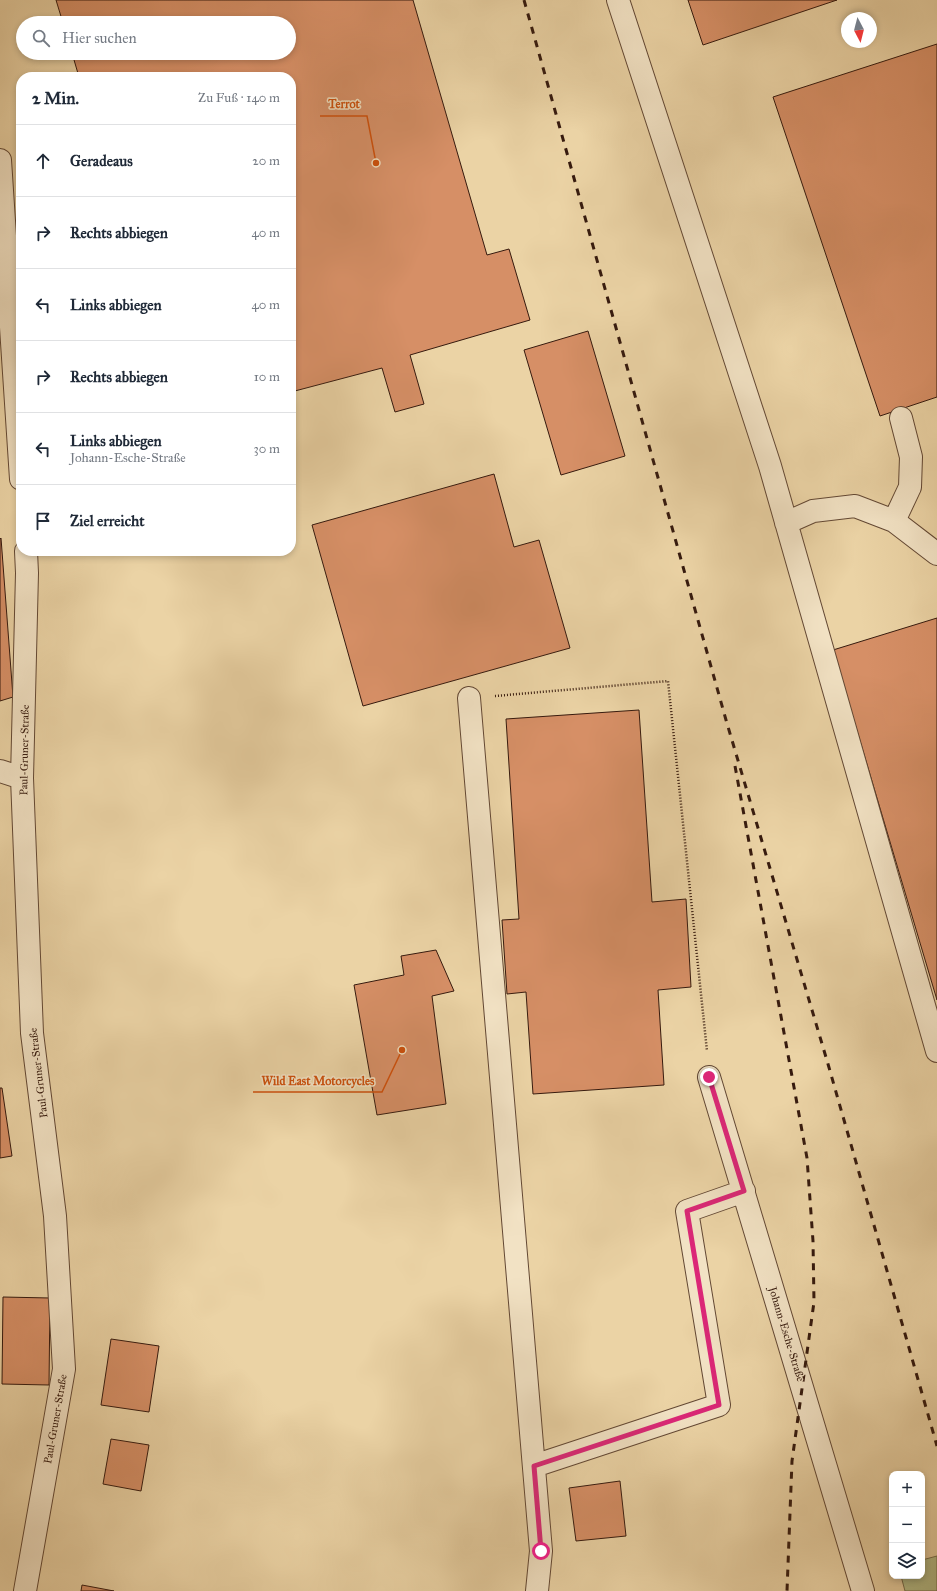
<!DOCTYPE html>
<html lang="de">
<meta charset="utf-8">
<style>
:root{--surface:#fff;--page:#f2f2f3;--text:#1f2937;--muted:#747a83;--line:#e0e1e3}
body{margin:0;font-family:"IM FELL Great Primer",serif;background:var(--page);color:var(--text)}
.controls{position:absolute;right:12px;bottom:12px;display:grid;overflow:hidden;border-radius:8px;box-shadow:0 2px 6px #0003}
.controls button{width:36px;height:36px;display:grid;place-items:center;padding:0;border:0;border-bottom:1px solid var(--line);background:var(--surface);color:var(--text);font:20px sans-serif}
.compass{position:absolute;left:841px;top:12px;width:36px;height:36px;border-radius:50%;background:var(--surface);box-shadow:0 2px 6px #0003;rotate:173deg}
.stop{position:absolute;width:12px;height:12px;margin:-9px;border:3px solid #db2777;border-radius:50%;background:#fff}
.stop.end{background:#db2777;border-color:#fff;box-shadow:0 1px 4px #0008}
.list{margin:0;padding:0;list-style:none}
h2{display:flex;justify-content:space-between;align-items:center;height:52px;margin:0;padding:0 16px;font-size:17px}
h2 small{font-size:13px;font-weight:400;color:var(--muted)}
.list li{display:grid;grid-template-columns:26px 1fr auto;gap:12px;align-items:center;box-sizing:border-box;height:72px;padding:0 16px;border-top:1px solid var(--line)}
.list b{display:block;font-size:15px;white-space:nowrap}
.list p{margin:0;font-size:13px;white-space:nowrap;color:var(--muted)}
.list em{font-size:13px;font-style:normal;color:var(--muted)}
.icon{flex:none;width:22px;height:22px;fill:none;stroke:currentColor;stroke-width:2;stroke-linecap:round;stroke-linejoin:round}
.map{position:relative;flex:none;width:937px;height:1591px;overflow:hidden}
.search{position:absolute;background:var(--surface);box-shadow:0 2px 6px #0003;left:16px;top:16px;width:280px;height:44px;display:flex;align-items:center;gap:10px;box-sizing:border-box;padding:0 14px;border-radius:22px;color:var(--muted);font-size:15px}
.panel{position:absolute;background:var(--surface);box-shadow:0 2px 6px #0003;left:16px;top:72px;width:280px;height:484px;border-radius:16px}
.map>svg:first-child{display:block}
</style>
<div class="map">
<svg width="937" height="1591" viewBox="0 0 937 1591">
<rect width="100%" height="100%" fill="#ebd3a5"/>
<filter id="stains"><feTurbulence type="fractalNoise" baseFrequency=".005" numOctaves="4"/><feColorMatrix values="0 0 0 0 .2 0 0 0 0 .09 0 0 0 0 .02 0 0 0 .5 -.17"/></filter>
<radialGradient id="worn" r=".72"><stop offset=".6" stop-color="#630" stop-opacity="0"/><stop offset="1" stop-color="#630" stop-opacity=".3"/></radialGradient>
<!-- green -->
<path fill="#b3be8a" stroke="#746c4c" d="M937,1556V1591H905L901,1576H922V1560Z"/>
<!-- building -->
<path fill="#d68f66" stroke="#361a0e" d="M56,0H413L487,255L509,249L530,320L410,355L424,404L395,412L382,368L291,392V77H79L72,53H289V23H63Z
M688,0H837L703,45Z
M937,44V397L880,416L773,97Z
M588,331L625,456L561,475L524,350Z
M494,474L514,547L539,540L570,648L363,706L312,525Z
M1,538L13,697L0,701V539Z
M937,618V1000L833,650Z
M639,710L652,902L686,899L691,987L658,990L664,1085L533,1094L526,992L507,994L502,920L519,919L506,719Z
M436,950L454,991L432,996L446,1104L377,1115L354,985L404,975L401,956Z
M0,1088H2L12,1156L0,1158Z
M3,1297L50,1298L49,1385L2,1384Z
M111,1339L159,1346L149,1412L101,1405Z
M111,1439L149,1445L141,1491L103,1484Z
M620,1481L626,1536L576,1541L569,1488Z
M82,1585L114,1591H81Z"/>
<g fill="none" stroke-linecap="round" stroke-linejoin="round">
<defs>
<path id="minor" d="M618,0L770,466L937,1051
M0,160L21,479
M894,521L910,487L911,457L901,418
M786,523L813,511L855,506L894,521L937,554
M469,698L541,1551L537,1591
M0,771L22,778
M709,1077L863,1591
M534,1466L719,1405L687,1211L744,1191
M25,1591L64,1369L55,1216L32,1033L22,778L27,573L26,551"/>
</defs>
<!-- minor casing -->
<use href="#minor" stroke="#634834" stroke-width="24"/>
<!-- path -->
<path stroke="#361a0e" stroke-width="2.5" stroke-dasharray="1 2" stroke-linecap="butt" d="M495,696L668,681L707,1051"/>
<!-- minor -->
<use href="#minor" stroke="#f2e2c4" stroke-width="22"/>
<!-- rail -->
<path stroke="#361a0e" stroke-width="3" stroke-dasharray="7 7" stroke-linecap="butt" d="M524,0L726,720L828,1064L937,1446
M735,766L807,1158L813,1241L814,1302L792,1461L787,1591"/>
</g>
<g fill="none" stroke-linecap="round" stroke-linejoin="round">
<!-- route -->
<path stroke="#db2777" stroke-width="5" d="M541,1551L534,1466L719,1405L687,1211L744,1191L709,1077"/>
</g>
<g text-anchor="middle" stroke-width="3" stroke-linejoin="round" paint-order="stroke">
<!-- street labels -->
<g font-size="11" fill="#361a0e" stroke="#f2e2c4">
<text transform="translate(24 750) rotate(-89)" y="4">Paul-Gruner-Straße</text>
<text transform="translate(38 1073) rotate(-97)" y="4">Paul-Gruner-Straße</text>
<text transform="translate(787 1334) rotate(73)" y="4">Johann-Esche-Straße</text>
<text transform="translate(55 1419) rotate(-80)" y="4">Paul-Gruner-Straße</text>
</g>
</g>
<!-- callouts -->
<path fill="none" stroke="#cd500c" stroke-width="1.5" d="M376 163L367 116H320M402 1050L382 1092H253"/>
<g fill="#cd500c" stroke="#f2e2c4" stroke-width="1.5">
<circle cx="376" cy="163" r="4"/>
<circle cx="402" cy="1050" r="4"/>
</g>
<g font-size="12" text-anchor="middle" font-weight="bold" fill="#cd500c" stroke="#f2e2c4" stroke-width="3" stroke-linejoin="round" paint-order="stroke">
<text x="344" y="108">Terrot</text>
<text x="318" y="1085">Wild East Motorcycles</text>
</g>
<rect width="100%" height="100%" filter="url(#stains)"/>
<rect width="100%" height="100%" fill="url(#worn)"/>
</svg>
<div class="controls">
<button>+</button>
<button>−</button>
<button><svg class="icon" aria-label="layers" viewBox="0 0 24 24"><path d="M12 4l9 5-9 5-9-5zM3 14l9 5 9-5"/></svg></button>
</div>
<svg class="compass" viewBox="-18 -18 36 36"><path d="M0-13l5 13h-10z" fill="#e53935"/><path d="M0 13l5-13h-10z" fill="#747a83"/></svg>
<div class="stop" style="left:541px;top:1551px"></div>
<div class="stop end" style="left:709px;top:1077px"></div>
<div class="search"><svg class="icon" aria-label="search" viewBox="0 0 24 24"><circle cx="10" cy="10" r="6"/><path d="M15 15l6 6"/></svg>Hier suchen</div>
<section class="panel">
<h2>2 Min.<small>Zu Fuß · 140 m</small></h2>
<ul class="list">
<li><svg class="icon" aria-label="ahead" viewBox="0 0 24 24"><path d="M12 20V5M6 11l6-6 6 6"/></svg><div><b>Geradeaus</b></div><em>20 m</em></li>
<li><svg class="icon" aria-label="right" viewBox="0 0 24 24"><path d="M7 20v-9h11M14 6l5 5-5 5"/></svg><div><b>Rechts abbiegen</b></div><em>40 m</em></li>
<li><svg class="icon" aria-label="left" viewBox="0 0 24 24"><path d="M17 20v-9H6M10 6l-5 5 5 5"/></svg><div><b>Links abbiegen</b></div><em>40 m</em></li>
<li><svg class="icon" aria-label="right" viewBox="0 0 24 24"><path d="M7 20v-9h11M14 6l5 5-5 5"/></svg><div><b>Rechts abbiegen</b></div><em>10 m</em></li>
<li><svg class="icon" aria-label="left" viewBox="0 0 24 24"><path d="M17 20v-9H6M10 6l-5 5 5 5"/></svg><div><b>Links abbiegen</b><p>Johann-Esche-Straße</p></div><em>30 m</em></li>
<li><svg class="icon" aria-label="arrive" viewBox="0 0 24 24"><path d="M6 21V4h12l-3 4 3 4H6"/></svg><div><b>Ziel erreicht</b></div></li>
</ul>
</section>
</div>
